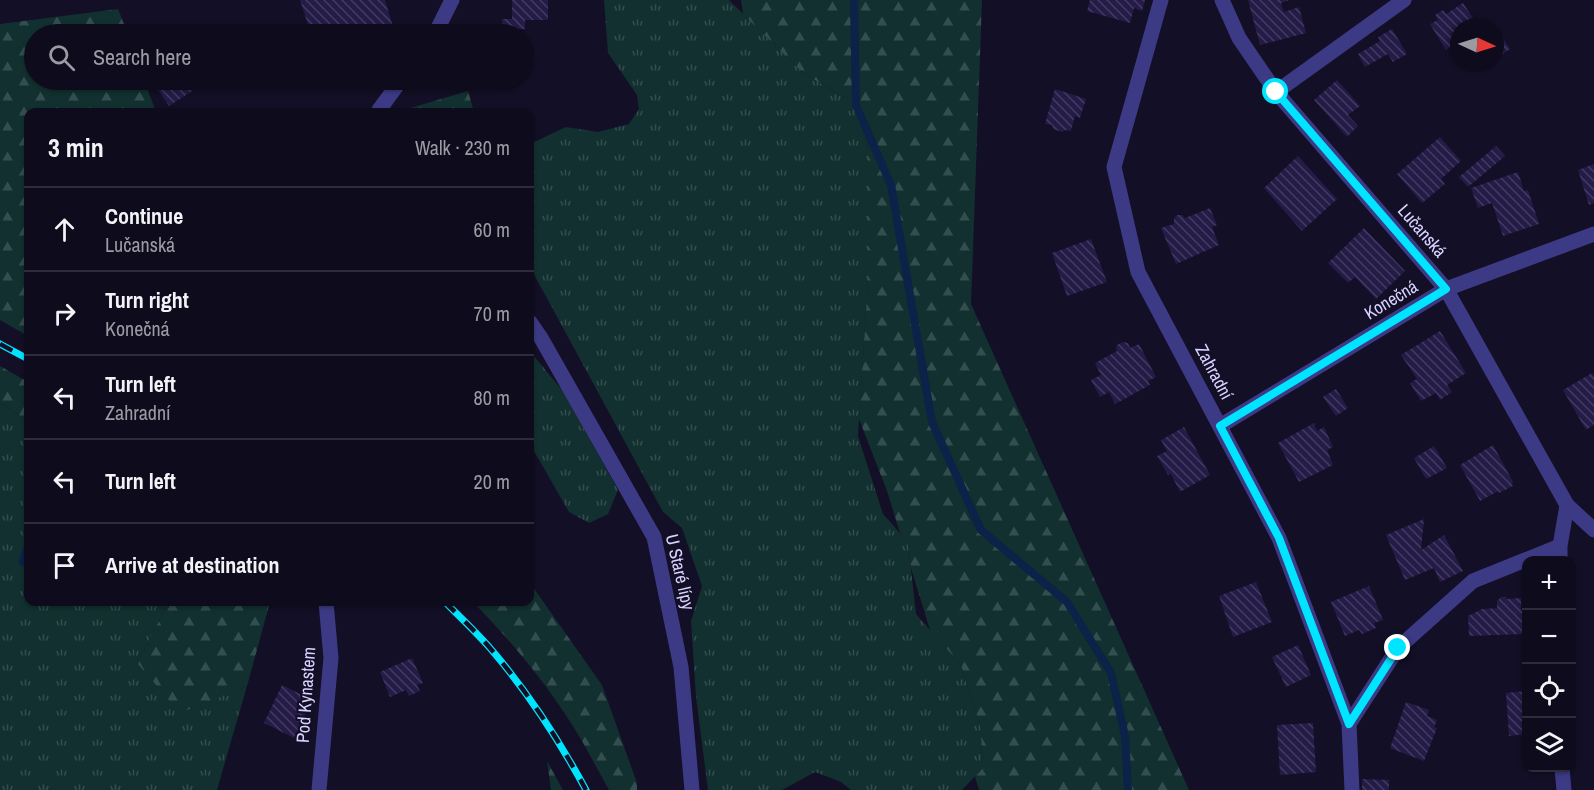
<!DOCTYPE html>
<meta charset="utf-8">
<style>
:root{--surface:#0e0b1c;--page:#171425;--text:#f1f3f6;--muted:#9b9ba3;--line:#2e2b3b}
body{margin:0;font-family:"Archivo Narrow",sans-serif;background:var(--page);color:var(--text)}
.controls{position:absolute;right:18px;bottom:18px;display:grid;overflow:hidden;border-radius:12px;box-shadow:0 2px 4px #0004}
.controls button{width:54px;height:54px;display:grid;place-items:center;padding:0;border:0;border-bottom:2px solid var(--line);background:var(--surface);color:var(--text);font:30px sans-serif}
.compass{position:absolute;left:1450px;top:18px;width:54px;height:54px;border-radius:50%;background:var(--surface);box-shadow:0 2px 4px #0004;rotate:94deg}
.stop{position:absolute;width:18px;height:18px;margin:-14px;border:4px solid #00e5ff;border-radius:50%;background:#fff}
.stop.end{background:#00e5ff;border-color:#fff;box-shadow:0 2px 6px #0008}
.list{margin:0;padding:0;list-style:none}
h2{display:flex;justify-content:space-between;align-items:center;height:78px;margin:0;padding:0 24px;font-size:26px}
h2 small{font-size:20px;font-weight:400;color:var(--muted)}
.list li{display:grid;grid-template-columns:39px 1fr auto;gap:18px;align-items:center;box-sizing:border-box;height:84px;padding:0 24px;border-top:2px solid var(--line)}
.list b{display:block;font-size:22px;white-space:nowrap}
.list p{margin:0;font-size:20px;white-space:nowrap;color:var(--muted)}
.list em{font-size:20px;font-style:normal;color:var(--muted)}
.icon{flex:none;width:33px;height:33px;fill:none;stroke:currentColor;stroke-width:2;stroke-linecap:round;stroke-linejoin:round}
.map{position:relative;flex:none;width:1594px;height:790px;overflow:hidden}
.search{position:absolute;background:var(--surface);box-shadow:0 2px 4px #0004;left:24px;top:24px;width:510px;height:66px;display:flex;align-items:center;gap:15px;box-sizing:border-box;padding:0 21px;border-radius:33px;color:var(--muted);font-size:22px}
.panel{position:absolute;background:var(--surface);box-shadow:0 2px 4px #0004;left:24px;top:108px;width:510px;height:498px;border-radius:12px}
.map>svg:first-child{display:block}
</style>
<div class="map">
<svg width="1594" height="790" viewBox="0 0 1594 790">
<defs>
<pattern id="grass-tufts" width="24" height="20" patternUnits="userSpaceOnUse" patternTransform="scale(1.5)"><rect width="24" height="20" fill="#12302f"/><path d="M3 7l-1-3M5 7V3M7 7l1-3M15 17l-1-3M17 17v-4M19 17l1-3" fill="none" stroke="#344d4e"/></pattern>
<pattern id="forest-firs" width="22" height="20" patternUnits="userSpaceOnUse" patternTransform="scale(1.5)"><rect width="22" height="20" fill="#12302f"/><path d="M5 1l3.5 6h-7zM16 11l3.5 6h-7z" fill="#344d4e"/></pattern>
<pattern id="building-back-hatch" width="6" height="6" patternUnits="userSpaceOnUse" patternTransform="scale(1.5)"><rect width="6" height="6" fill="#241b47"/><path d="M-1 5l2 2M0 0l6 6M5-1l2 2" fill="none" stroke="#433b63"/></pattern>
</defs>
<rect width="100%" height="100%" fill="#130f26"/>
<!-- grass -->
<path fill="url(#grass-tufts)" d="M604,0H729L803,73L859,106L868,150V280L858,436L883,514L908,542L916,614L961,665L981,729L982,769L962,790H851L841,782L815,772L782,790H708L696,697L691,621L702,586L682,528L663,512L530,267V144L566,127L598,132L629,124L639,109L637,95L608,53Z
M530,355H533L563,391L618,490L608,514L589,523L569,512L530,444Z
M0,403L28,421V602H169L137,663L180,712L247,686L217,790H0Z"/>
<!-- forest -->
<path fill="url(#forest-firs)" d="M741,0H982L971,304L1189,790H979L975,777L982,769L981,729L961,665L930,630L911,568L908,542L900,533L887,491L859,419L868,280V150L859,106L803,73L743,14Z
M118,9L128,34H34V80H144L156,112H28V336L0,320V24Z
M468,91L474,112H397Z
M0,366L28,382V421L0,403Z
M530,583L602,685L637,783V790H609C600,774 591,757 582,741C552,690 514,644 473,602H530Z
M169,602H270L247,686L180,713L137,663Z
M547,761L563,790H551Z"/>
<g fill="none" stroke-linecap="round" stroke-linejoin="round">
<!-- stream -->
<path stroke="#0c2248" stroke-width="8" d="M854,0L856,105L891,185L932,422L981,530L1067,602L1111,673L1125,736L1128,790
M23,562L28,546"/>
</g>
<!-- building -->
<path fill="url(#building-back-hatch)" d="M300,0H385L393,27L370,34H311Z
M512,0H548V20H525V29H502V19H512Z
M1090,0H1145L1142,11L1134,8L1130,23L1087,11Z
M1248,0H1289L1281,3L1284,12L1299,7L1306,33L1260,45Z
M1463,3L1479,27H1459V42L1446,50L1430,24L1438,20L1435,15L1443,10L1446,14Z
M1495,26L1510,49L1498,57L1495,53Z
M239,28L244,34H229Z
M1392,29L1407,54L1393,62L1388,54L1365,67L1358,54L1380,41L1378,37Z
M162,80H209L169,106L155,85Z
M1337,80L1360,106L1348,115L1358,126L1347,137L1314,100Z
M1055,89L1086,99L1080,118L1075,116L1071,131L1065,130L1062,132L1053,129L1052,125L1045,124Z
M1440,137L1461,161L1441,179L1445,184L1422,203L1397,174Z
M1496,146L1505,156L1468,187L1459,177Z
M1298,156L1337,199L1302,231L1264,188Z
M1594,164V203L1589,205L1578,170Z
M1518,172L1524,191L1528,190L1539,224L1503,236L1492,203L1478,208L1471,188Z
M1210,208L1217,225L1212,227L1219,245L1176,264L1161,228L1174,224V218L1177,215H1182L1185,218Z
M1364,228L1405,271L1376,299L1355,277L1348,283L1328,263Z
M1091,239L1107,282L1067,296L1052,253Z
M1440,331L1466,373L1447,385L1452,392L1440,400L1436,393L1421,401L1410,383L1417,379L1401,355Z
M1123,342L1128,343L1130,348L1139,344L1156,377L1148,381L1150,385L1115,404L1109,392L1100,397L1091,380L1101,375L1095,363L1117,351L1116,348L1117,345Z
M1592,373L1594,377V425L1586,430L1563,390Z
M1336,389L1348,408L1336,416L1323,397Z
M1314,423L1317,431L1324,427L1333,447L1327,450L1333,465L1299,482L1278,443Z
M1184,427L1210,475L1180,492L1171,474L1168,475L1157,456L1167,451L1161,440Z
M1493,445L1513,482L1512,484L1513,486L1499,493L1498,491L1480,501L1460,465Z
M1434,446L1447,468L1426,479L1414,458Z
M1424,519L1421,550L1444,535L1463,571L1440,582L1434,568L1405,580L1386,535Z
M1256,582L1272,622L1233,637L1219,596Z
M1369,586L1383,620L1374,623L1376,628L1362,634L1359,630L1345,636L1331,602Z
M1501,597H1506V599L1521,598V609H1526V632H1522V634L1469,636L1468,616L1482,609L1497,608V601Z
M1298,645L1311,675L1286,687L1272,657Z
M412,658L423,683L417,685L420,691L409,696L406,690L390,697L380,672Z
M282,685L312,700L294,738L264,723Z
M1526,691V734L1509,736L1506,693Z
M1406,702L1429,710L1427,716L1437,720L1434,727L1437,728L1424,761L1390,748Z
M1313,723L1316,772L1280,775L1277,725Z
M1362,779L1389,780V790H1362Z"/>
<g fill="none" stroke-linecap="round" stroke-linejoin="round">
<!-- minor -->
<path stroke="#3d3a85" stroke-width="15" d="M1161,0L1114,167L1138,272L1279,538L1349,724L1352,790
M1222,0L1239,38L1276,92L1446,289L1567,505L1560,546V560
M435,34L452,0
M1276,92L1404,0
M381,112L379,110L401,80
M530,322L541,338L654,537L681,667L692,790
M1220,426L1446,289L1594,234
M1567,505L1594,530
M1349,724L1398,648L1473,581L1560,546
M1562,768L1564,790
M319,790L331,658L326,602"/>
<defs>
<path id="rail" d="M0,344L28,359
M445,602C460,617 476,632 490,648C527,691 559,740 586,790"/>
</defs>
<!-- rail casing -->
<use href="#rail" stroke="#00e5ff" stroke-width="7"/>
<!-- rail -->
<use href="#rail" stroke="#130f26" stroke-width="4.5" stroke-dasharray="14" stroke-linecap="butt"/>
</g>
<g fill="none" stroke-linecap="round" stroke-linejoin="round">
<!-- route -->
<path stroke="#00e5ff" stroke-width="8" d="M1276,92L1446,289L1220,426L1279,538L1349,724L1398,648"/>
</g>
<g text-anchor="middle" stroke-width="4.5" stroke-linejoin="round" paint-order="stroke">
<!-- street labels -->
<g font-size="18" fill="#d9d4ff" stroke="#130f26">
<text transform="translate(1422 231) rotate(49)" y="6">Lučanská</text>
<text transform="translate(1391 300) rotate(-31)" y="6">Konečná</text>
<text transform="translate(1214 372) rotate(62)" y="6">Zahradní</text>
<text transform="translate(680 572) rotate(77)" y="6">U Staré lípy</text>
<text transform="translate(306 695) rotate(-86)" y="6">Pod Kynastem</text>
</g>
</g>
</svg>
<div class="controls">
<button>+</button>
<button>−</button>
<button><svg class="icon" aria-label="locate" viewBox="0 0 24 24"><circle cx="12" cy="12" r="6"/><path d="M12 2v4M12 18v4M2 12h4M18 12h4"/></svg></button>
<button><svg class="icon" aria-label="layers" viewBox="0 0 24 24"><path d="M12 4l9 5-9 5-9-5zM3 14l9 5 9-5"/></svg></button>
</div>
<svg class="compass" viewBox="-18 -18 36 36"><path d="M0-13l5 13h-10z" fill="#e53935"/><path d="M0 13l5-13h-10z" fill="#9b9ba3"/></svg>
<div class="stop" style="left:1276px;top:92px"></div>
<div class="stop end" style="left:1398px;top:648px"></div>
<div class="search"><svg class="icon" aria-label="search" viewBox="0 0 24 24"><circle cx="10" cy="10" r="6"/><path d="M15 15l6 6"/></svg>Search here</div>
<section class="panel">
<h2>3 min<small>Walk · 230 m</small></h2>
<ul class="list">
<li><svg class="icon" aria-label="ahead" viewBox="0 0 24 24"><path d="M12 20V5M6 11l6-6 6 6"/></svg><div><b>Continue</b><p>Lučanská</p></div><em>60 m</em></li>
<li><svg class="icon" aria-label="right" viewBox="0 0 24 24"><path d="M7 20v-9h11M14 6l5 5-5 5"/></svg><div><b>Turn right</b><p>Konečná</p></div><em>70 m</em></li>
<li><svg class="icon" aria-label="left" viewBox="0 0 24 24"><path d="M17 20v-9H6M10 6l-5 5 5 5"/></svg><div><b>Turn left</b><p>Zahradní</p></div><em>80 m</em></li>
<li><svg class="icon" aria-label="left" viewBox="0 0 24 24"><path d="M17 20v-9H6M10 6l-5 5 5 5"/></svg><div><b>Turn left</b></div><em>20 m</em></li>
<li><svg class="icon" aria-label="arrive" viewBox="0 0 24 24"><path d="M6 21V4h12l-3 4 3 4H6"/></svg><div><b>Arrive at destination</b></div></li>
</ul>
</section>
</div>
